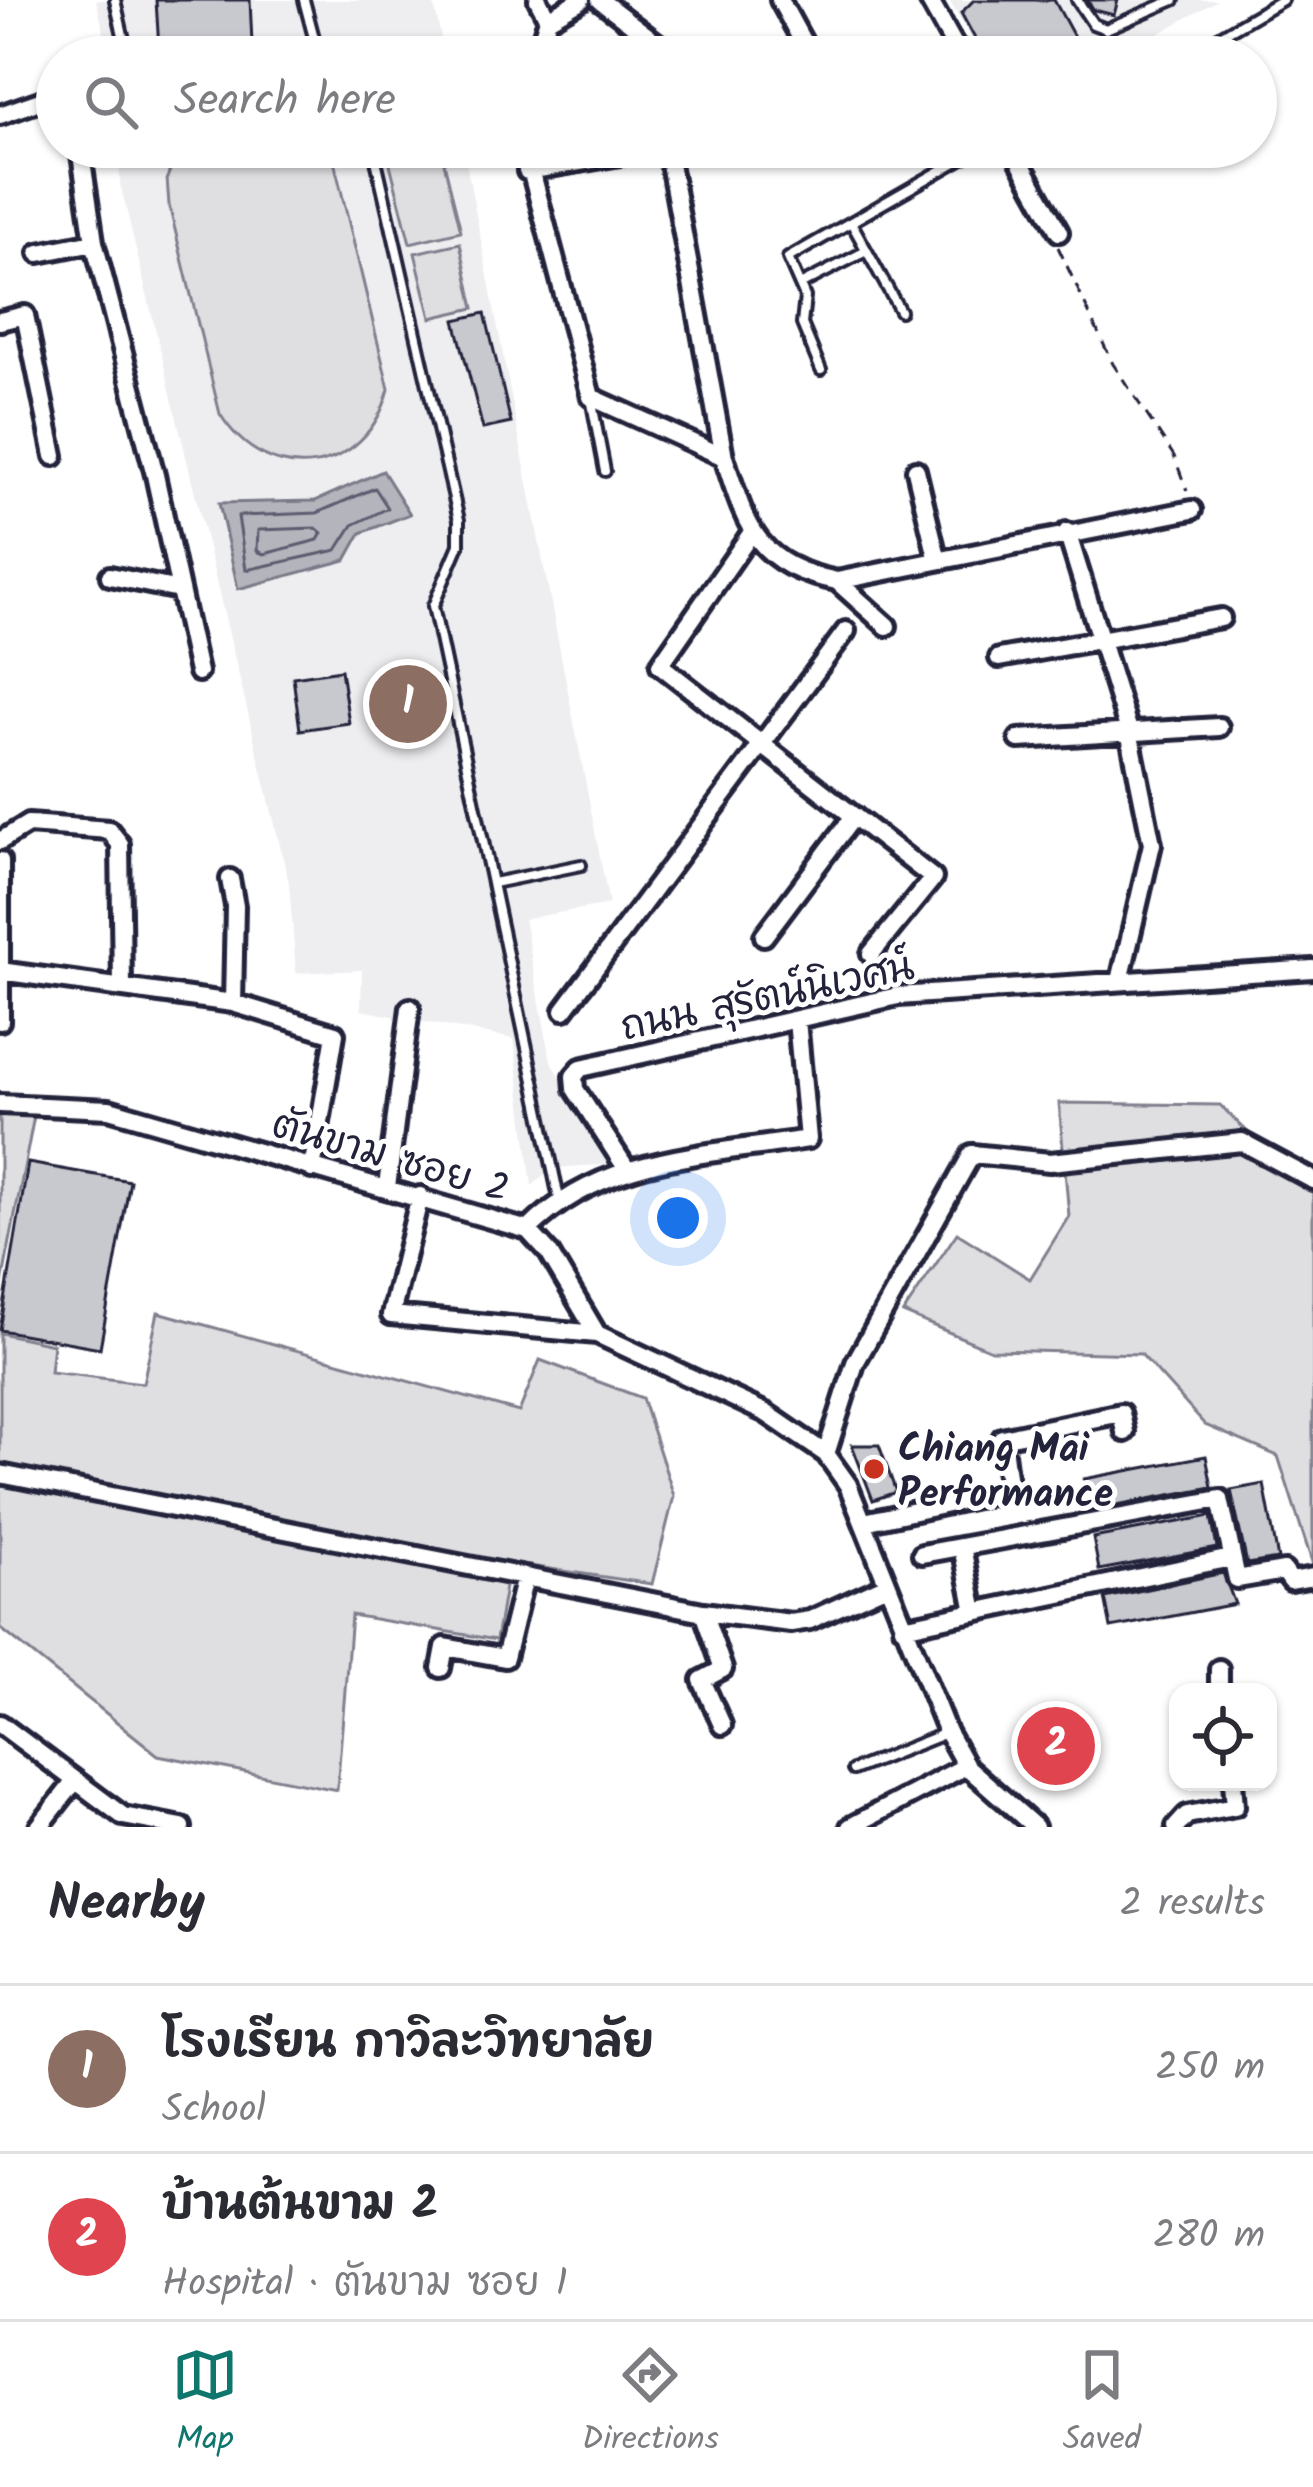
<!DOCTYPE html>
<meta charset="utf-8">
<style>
:root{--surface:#fff;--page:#f2f2f3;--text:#2b2b33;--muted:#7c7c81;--line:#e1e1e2;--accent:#0f766e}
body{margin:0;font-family:Kalam,"Playpen Sans Thai",sans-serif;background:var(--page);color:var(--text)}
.controls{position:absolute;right:36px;bottom:36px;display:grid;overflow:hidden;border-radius:24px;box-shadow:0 3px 9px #0004}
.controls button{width:108px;height:108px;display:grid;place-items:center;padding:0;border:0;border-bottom:3px solid var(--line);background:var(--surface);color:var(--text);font:60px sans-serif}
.you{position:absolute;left:678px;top:1218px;width:42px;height:42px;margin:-30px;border:9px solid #fff;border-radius:50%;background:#1a73e8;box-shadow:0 0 0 18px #1a73e833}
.badge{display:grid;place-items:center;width:78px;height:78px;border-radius:50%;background:var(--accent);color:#fff;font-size:39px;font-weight:700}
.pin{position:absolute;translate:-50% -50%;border:6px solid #fff;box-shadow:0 3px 12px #0006}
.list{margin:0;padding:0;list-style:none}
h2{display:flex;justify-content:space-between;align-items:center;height:156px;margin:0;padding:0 48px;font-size:51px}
h2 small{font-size:39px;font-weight:400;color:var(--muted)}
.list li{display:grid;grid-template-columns:78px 1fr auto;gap:36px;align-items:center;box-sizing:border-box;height:168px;padding:0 48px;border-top:3px solid var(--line)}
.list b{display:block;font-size:45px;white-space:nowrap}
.list p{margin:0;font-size:39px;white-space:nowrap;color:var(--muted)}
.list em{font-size:39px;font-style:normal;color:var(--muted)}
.icon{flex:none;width:66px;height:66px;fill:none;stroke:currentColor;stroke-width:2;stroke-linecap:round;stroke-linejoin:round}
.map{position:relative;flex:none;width:1313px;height:1827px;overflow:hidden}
.search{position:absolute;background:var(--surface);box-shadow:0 3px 9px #0004;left:36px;right:36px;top:36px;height:132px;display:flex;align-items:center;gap:30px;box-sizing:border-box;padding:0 42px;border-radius:66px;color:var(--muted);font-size:45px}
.sheet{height:492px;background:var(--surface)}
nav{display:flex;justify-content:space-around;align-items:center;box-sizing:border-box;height:168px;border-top:3px solid var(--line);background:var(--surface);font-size:33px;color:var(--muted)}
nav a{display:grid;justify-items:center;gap:6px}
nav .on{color:var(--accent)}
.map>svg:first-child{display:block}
</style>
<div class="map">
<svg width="1313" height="1827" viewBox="0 0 1313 1827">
<rect width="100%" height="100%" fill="#fff"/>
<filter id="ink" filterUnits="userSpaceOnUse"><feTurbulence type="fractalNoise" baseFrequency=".00833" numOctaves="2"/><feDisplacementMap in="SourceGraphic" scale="24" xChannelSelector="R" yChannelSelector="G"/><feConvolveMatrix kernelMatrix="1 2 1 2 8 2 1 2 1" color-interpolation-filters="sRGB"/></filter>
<g filter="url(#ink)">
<!-- built -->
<path fill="#eeeef1" d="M96,0H433L445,57H110Z
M949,0H1218L1118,57H981Z
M119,147H463L609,904L524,919L551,1061L613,1164L553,1168L532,1186L514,1039L361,1010L362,970L296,973L289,883L120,183Z"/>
<!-- green -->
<path fill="#dfdfe2" stroke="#80808e" stroke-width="3" d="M179,147H326L334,161L389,389C366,477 268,491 220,414L169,205L167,178Z
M408,147H440L461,231L410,243L387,152Z
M460,243L474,308L431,318L415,253Z
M1059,1103L1220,1105L1258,1142L1313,1174V1565L1278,1456L1205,1425L1141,1354L991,1350L903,1313L957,1233L1030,1279L1069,1216Z
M0,1115L34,1116L0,1294Z
M158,1312L519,1412L540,1360L642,1398L674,1496L652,1584L509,1563L496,1640L351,1615L337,1790L158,1755L0,1628V1333L53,1344L50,1372L143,1383Z"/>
<!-- water -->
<path fill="#b4b4bc" stroke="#7a7a88" stroke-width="3" d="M383,471L410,514L361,533L346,560L238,589L219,503L315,501Z"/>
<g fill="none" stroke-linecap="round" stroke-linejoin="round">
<!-- shore -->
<path stroke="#5c5c6f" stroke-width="3" d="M375,488L388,508L353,525L337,550L246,570L238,516L317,513Z
M316,528L322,533L318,540L264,554L257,551L258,530Z"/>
</g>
<!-- building -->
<path fill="#c8c8cf" stroke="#22223b" stroke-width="3" d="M156,0H250L252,43L159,49Z
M974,0H1054L1085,57H985L961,13Z
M1087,0H1118L1114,15L1094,10Z
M485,313L511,423L483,429L455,320Z
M341,670L349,723L300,730L293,677Z
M28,1163L130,1181L100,1348L0,1330Z
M852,1445H879L896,1492L873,1500Z
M1206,1456L1212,1487L1090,1510L1084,1479Z
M1264,1484L1278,1559L1247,1564L1231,1490Z
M1211,1516L1217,1548L1099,1570L1093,1538Z
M1223,1573L1235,1604L1111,1628L1105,1598Z"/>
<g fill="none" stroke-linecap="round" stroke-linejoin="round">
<defs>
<path id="lane" d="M115,0L128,57
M304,0L319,57
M1077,0L1093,24L1106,29L1174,0
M1184,57L1282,0
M373,147L459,520V545L433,606L560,1203
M851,222L900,311
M800,285L866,251
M821,370L802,324L805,297L788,258L982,147
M591,398L605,471
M493,883L581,865
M853,1770L946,1733"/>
<path id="street" d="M600,0L675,57
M780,0L811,57
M929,0L961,57
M548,19L581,0
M536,57L548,19L538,0
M0,115L57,95
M80,147L94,242L155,475L198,672
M525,147L591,397L724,457C747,528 756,565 837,581L1192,510
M1012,147L1059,232
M527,171L667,147L724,457
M39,253L94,242
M0,321L25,315L54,456
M916,470L937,557
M1067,532L1129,731L1152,844L1120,981
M750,535L660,665L933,878L871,954
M110,576L179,590
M837,581L887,626
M999,658L1221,618
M1019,739L1219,727
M0,841L28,824L109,830L120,844L122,985
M0,861V1021
M230,879L235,906L233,1003
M764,936L854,816
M0,971L233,1003L335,1034L312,1169
M564,1010L846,631
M0,1104L109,1109L528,1230L549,1253L597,1334L766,1413L826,1454L848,1485L947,1732L966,1766L1035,1827
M626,1168L575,1089L574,1076L581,1068L898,996L1313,969
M387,1187L410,1008
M420,1196L391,1315L597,1334
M528,1230C602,1155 710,1155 808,1139L797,1020
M826,1454L855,1363L972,1154L1050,1162L1242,1142L1313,1180
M0,1474L703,1612L791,1623L810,1620L887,1585
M864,1522L1009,1491L1002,1438L1121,1413L1125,1432
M962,1547L975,1612
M922,1554L1220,1499L1237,1579L1284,1571L1291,1581L1313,1577
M703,1612L723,1669L702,1680L722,1725
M903,1627L1231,1558
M441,1668L445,1647L505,1658L525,1577
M1219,1669V1692
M0,1724L123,1816L182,1827
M39,1827L75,1781
M850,1827L966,1766
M1176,1827L1187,1815L1235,1806L1233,1782"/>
</defs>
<!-- lane casing -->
<use href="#lane" stroke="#22223b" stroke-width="16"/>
<!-- street casing -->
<use href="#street" stroke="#22223b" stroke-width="26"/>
<!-- path -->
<path stroke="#22223b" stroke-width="3" stroke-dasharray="12 9" stroke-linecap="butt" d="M1058,247L1113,364L1174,456L1187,491"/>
<!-- lane -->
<use href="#lane" stroke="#fff" stroke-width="8"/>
<!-- street -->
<use href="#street" stroke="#fff" stroke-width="16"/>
</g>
</g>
<!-- markers -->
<circle fill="#c8321e" stroke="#fff" stroke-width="4.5" cx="874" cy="1469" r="12"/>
<g text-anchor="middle" stroke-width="10" stroke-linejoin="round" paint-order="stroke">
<!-- street labels -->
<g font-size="39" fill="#22223b" stroke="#fff">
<text transform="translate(767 995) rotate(-12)" y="14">ถนน สุรัตน์นิเวศน์</text>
<text transform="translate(391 1155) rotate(16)" y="14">ตันขาม ซอย 2</text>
</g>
<!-- poi labels -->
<g font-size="39" font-weight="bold" fill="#22223b" stroke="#fff" text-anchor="start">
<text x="898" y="1461">Chiang Mai<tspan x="898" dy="45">Performance</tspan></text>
</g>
</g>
</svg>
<div class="controls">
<button><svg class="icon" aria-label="locate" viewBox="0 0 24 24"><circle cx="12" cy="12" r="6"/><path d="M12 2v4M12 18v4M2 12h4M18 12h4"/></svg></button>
</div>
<div class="you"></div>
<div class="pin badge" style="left:408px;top:704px;background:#8d6e63">1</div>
<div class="pin badge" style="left:1056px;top:1746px;background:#e0444e">2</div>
<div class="search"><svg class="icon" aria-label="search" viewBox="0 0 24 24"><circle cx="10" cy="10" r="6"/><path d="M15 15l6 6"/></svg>Search here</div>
</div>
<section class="sheet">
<h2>Nearby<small>2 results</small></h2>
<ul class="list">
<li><span class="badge" style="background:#8d6e63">1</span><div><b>โรงเรียน กาวิละวิทยาลัย</b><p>School</p></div><em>250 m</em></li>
<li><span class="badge" style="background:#e0444e">2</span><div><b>บ้านต้นขาม 2</b><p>Hospital · ตันขาม ซอย 1</p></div><em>280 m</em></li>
</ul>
</section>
<nav>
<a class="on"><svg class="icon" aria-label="map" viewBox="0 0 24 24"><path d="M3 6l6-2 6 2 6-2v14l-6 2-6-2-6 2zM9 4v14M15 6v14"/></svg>Map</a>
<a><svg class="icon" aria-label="directions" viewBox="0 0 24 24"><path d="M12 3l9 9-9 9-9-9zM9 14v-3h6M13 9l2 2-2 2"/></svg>Directions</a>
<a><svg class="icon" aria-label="saved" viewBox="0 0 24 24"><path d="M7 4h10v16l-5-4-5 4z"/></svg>Saved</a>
</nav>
